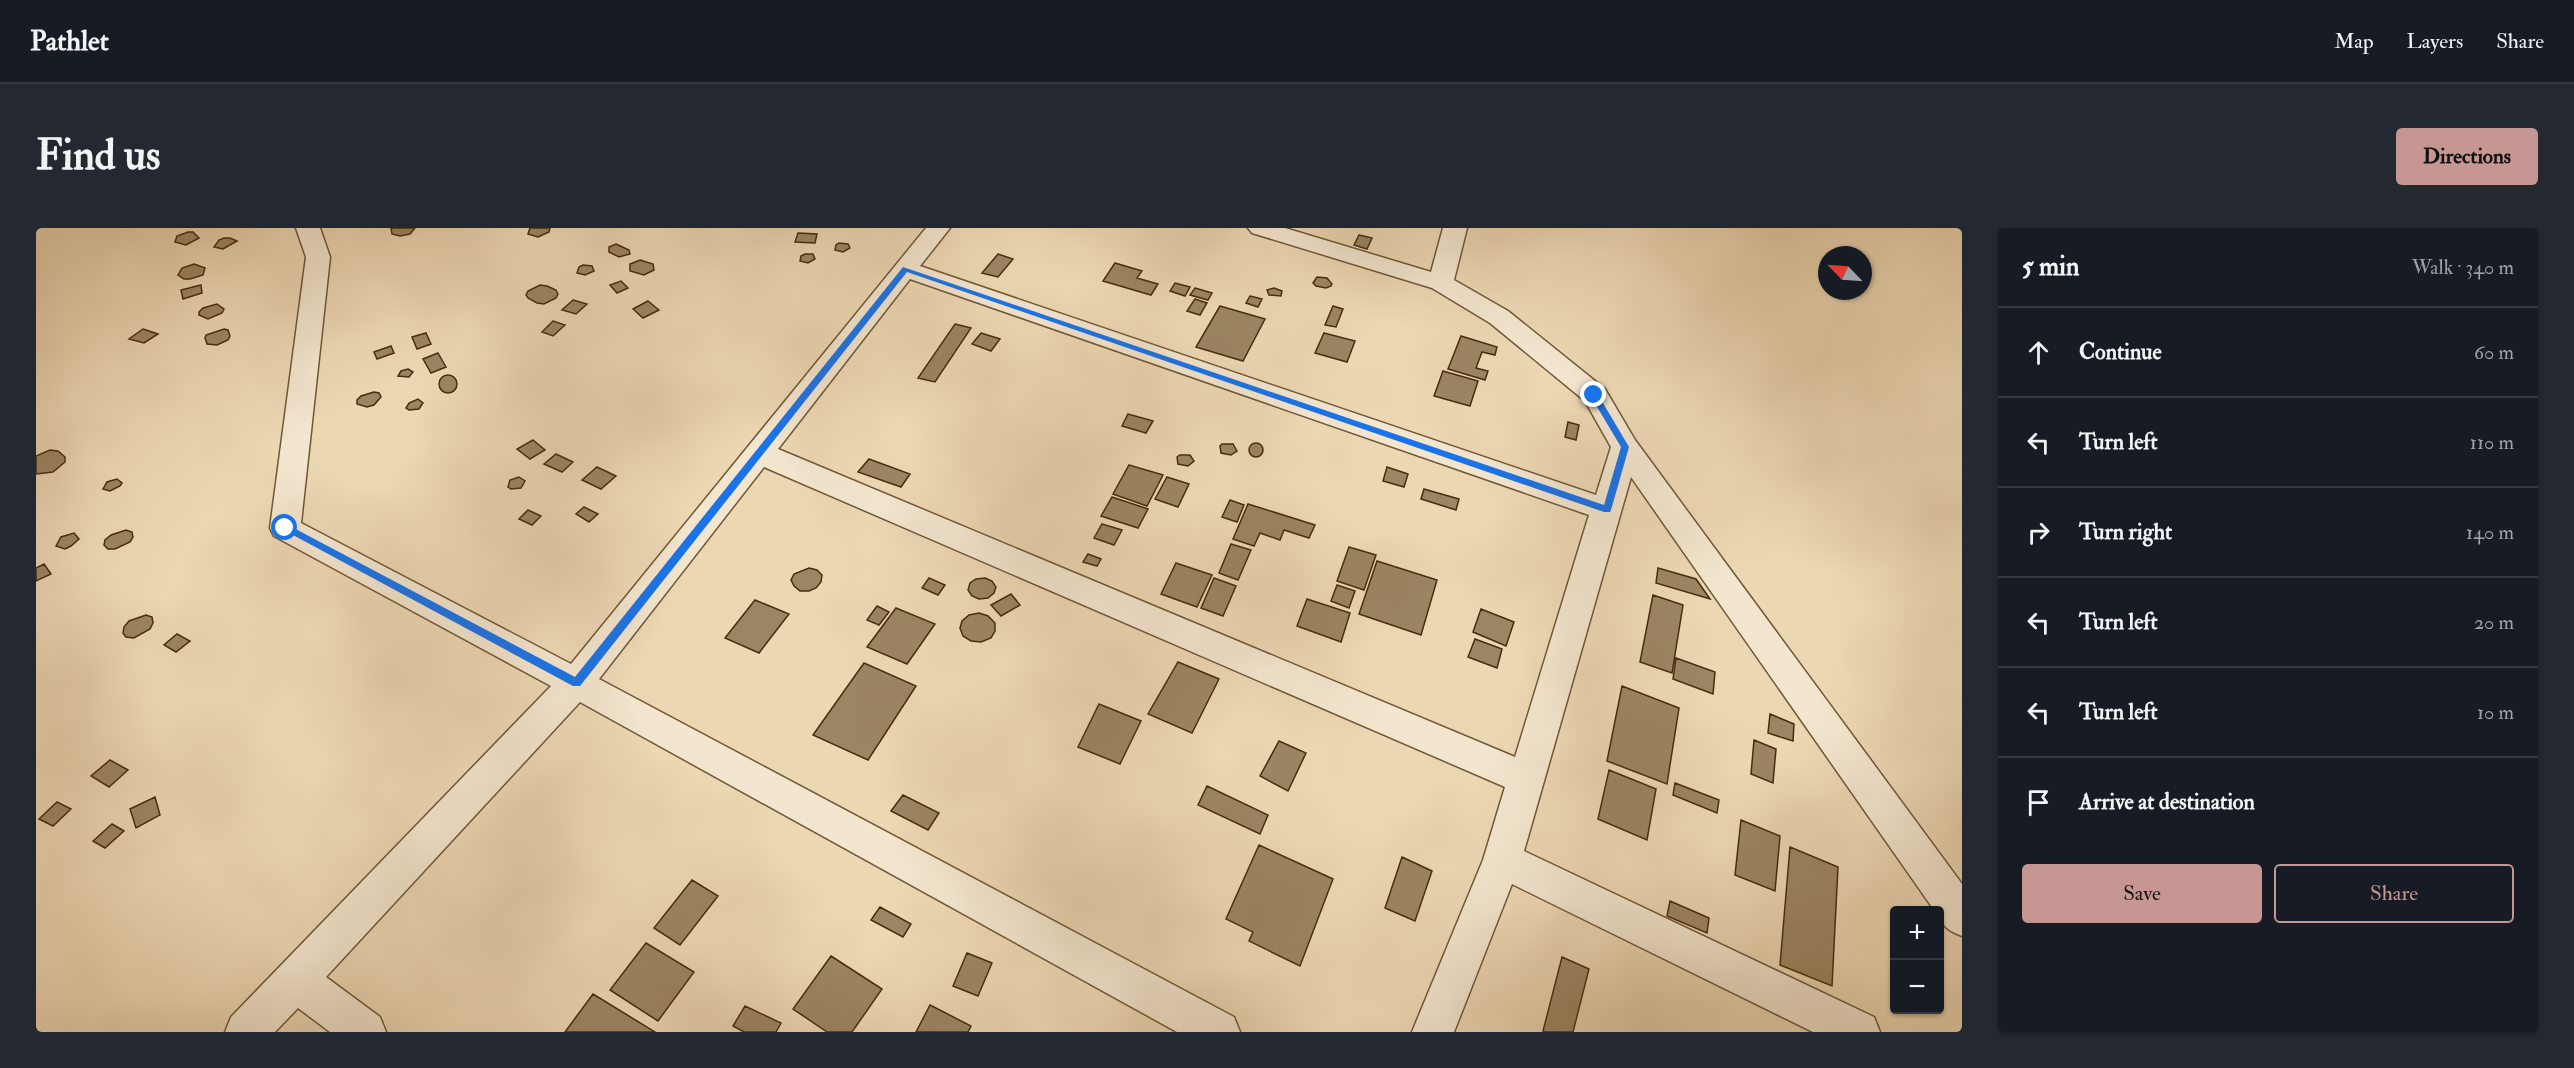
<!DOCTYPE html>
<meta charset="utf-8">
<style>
:root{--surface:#171b24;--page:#242831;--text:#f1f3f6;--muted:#9ea1a6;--line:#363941;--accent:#c59692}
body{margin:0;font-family:"IM FELL Double Pica",serif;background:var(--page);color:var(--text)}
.controls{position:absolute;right:18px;bottom:18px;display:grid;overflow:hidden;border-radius:6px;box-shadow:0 2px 4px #0004}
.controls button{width:54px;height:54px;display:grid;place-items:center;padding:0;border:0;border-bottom:2px solid var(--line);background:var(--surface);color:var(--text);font:30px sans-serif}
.compass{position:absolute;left:1782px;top:18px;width:54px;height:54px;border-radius:50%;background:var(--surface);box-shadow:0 2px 4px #0004;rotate:295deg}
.stop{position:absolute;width:18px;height:18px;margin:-14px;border:4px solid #1a73e8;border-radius:50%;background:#fff}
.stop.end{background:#1a73e8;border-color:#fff;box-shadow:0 2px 6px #0008}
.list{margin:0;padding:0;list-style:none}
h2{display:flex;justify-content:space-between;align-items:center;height:78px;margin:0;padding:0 24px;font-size:26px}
h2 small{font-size:20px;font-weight:400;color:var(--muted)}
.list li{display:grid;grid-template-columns:39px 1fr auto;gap:18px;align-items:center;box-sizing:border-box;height:90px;padding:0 24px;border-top:2px solid var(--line)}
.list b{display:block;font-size:22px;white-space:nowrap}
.list em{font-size:20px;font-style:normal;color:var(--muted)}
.actions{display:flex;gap:12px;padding:18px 24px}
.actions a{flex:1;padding:14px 0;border:2px solid var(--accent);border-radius:6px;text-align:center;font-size:21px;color:var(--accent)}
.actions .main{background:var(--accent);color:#111}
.icon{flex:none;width:33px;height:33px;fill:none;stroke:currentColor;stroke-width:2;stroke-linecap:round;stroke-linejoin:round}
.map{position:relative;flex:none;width:1926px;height:804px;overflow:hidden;border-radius:6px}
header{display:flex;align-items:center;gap:36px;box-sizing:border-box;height:84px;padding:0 30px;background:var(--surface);border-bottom:2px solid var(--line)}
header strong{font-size:28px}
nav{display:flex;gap:33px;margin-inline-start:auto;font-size:21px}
.intro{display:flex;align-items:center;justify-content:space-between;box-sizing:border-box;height:144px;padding:0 36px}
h1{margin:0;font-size:42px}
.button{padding:15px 27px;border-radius:6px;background:var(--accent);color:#111;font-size:21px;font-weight:700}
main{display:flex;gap:36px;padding:0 36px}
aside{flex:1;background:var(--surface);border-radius:6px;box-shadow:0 2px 4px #0004}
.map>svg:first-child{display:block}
</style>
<header>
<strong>Pathlet</strong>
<nav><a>Map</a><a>Layers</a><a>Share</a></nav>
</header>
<div class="intro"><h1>Find us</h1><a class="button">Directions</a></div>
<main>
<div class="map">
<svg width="1926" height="804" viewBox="0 0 1926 804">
<rect width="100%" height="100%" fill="#ecd7b3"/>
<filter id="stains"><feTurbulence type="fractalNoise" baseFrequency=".00333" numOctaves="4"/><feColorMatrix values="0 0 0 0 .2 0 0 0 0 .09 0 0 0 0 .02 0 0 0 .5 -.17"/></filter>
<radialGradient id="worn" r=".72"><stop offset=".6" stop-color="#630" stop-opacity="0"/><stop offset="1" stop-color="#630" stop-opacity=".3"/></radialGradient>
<!-- building -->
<path fill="#9c8563" stroke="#462d0d" stroke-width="1.5" d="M355,0H379L374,6L364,8L356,6Z
M494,0H514L513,4L502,9L492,6Z
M152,4H157L163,10L150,17L139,14L141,8Z
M762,5L781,6L779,15L759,14Z
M1323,7L1336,10L1331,21L1318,17Z
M188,10H194L201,13L187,21L178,19L183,12Z
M803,15L812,16L814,20L807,24L799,22L800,17Z
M580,16L593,22L594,26L583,29L573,24V19Z
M769,26H777L779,31L772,35L764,33L765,28Z
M962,26L977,31L962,49L946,45Z
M604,32L617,36L618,42L608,47L594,43V36Z
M1079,35L1106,43L1101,50L1122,56L1115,67L1067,53Z
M158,36L169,40L167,47L154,51H148L142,47L146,40Z
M547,37L556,38L558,43L549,47L541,45L543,39Z
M1281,49L1291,50L1296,56L1295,58L1290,60L1280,58L1277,55Z
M585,53L592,60L581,65L574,57Z
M1139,55L1154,59L1149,68L1134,63Z
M165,57L166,65L147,71L145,62Z
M504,57L511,58L520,62L522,66L520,70L508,76L501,75L492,70L490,67L492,63Z
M1159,60L1176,65L1172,72L1154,67Z
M1238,60L1246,63L1245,68L1233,67L1231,62Z
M1214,68L1226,71L1222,79L1210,75Z
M1159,71L1171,75L1164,87L1151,83Z
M537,72L551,76L540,86L526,82Z
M612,73L623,82L607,90L597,81Z
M181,76L188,81L186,85L172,91L163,87V84L167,80Z
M1184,78L1229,91L1207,133L1160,119Z
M1297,78L1307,81L1300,99L1289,97Z
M517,93L529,97L517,108L506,104Z
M919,96L935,100L899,154L882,150Z
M107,101L122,106L108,115L93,111Z
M188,101L192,102L194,108L192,112L181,117L171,116L169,110L170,107Z
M390,105L395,116L381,121L376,109Z
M945,105L964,111L955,123L936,116Z
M1288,105L1319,113L1311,134L1279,125Z
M1425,108L1461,119L1459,127L1446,124L1440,140L1452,143L1449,152L1412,141Z
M355,118L358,125L341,131L338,124Z
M402,125L410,139L395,145L387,131Z
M372,141L377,144L373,149L362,148L365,143Z
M1407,143L1442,153L1434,178L1398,168Z
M403 156a9 9 0 1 1 18 0a9 9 0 1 1-18 0Z
M338,164L343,165L345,169L338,177L331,179L321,176V172L325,168Z
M382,171L387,175L383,181L373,182L370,180L373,175Z
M1092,186L1117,193L1110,205L1086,198Z
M1532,194L1543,197L1540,212L1529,209Z
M497,212L509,222L494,231L481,221Z
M1213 222a7 7 0 1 1 14 0a7 7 0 1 1-14 0Z
M1186,216H1197L1201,223L1195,227L1185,225L1184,218Z
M14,222L22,223L29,229V234L17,244L0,246V228Z
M520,226L537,234L526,244L508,236Z
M1144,227H1154L1158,233L1152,238L1142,236L1141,229Z
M833,231L874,246L865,259L822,244Z
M1093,237L1127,247L1111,278L1077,266Z
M561,239L580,248L565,261L546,252Z
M1351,239L1372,246L1368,259L1347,253Z
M483,249L489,253L485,260L475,261L472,259L474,252Z
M1131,249L1153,256L1142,279L1119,271Z
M81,251L86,255L84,258L74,263L67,261L71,254Z
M1388,261L1423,271L1420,282L1385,271Z
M1076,269L1112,281L1102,300L1065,288Z
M1194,272L1208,277L1201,294L1186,289Z
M1212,276L1279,297L1273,310L1248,302L1244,312L1224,305L1218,318L1197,311Z
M548,279L562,286L553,294L540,286Z
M492,282L505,288L496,297L483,291Z
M1066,296L1086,302L1078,317L1058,310Z
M90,302L96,304L97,309L94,314L79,321H72L68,317L69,312L75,307Z
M38,305L43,311L35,318L29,321L20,318L25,309Z
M1195,316L1215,322L1202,352L1183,345Z
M1313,319L1340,327L1328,362L1301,353Z
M1052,326L1065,331L1061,338L1047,334Z
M1341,333L1401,352L1385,407L1323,386Z
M1140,335L1176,347L1161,379L1125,366Z
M8,336L15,346L0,353V340Z
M773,340L781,342L786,347L785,354L780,360L773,363H764L758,358L755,352L758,346Z
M1622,340L1660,351L1674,371L1620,355Z
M893,350L909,357L902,367L886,360Z
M949,350L956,353L960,359L958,365L952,370L943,371L936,368L932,362L934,355L940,351Z
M1178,350L1200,358L1187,388L1165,380Z
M1301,357L1319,363L1313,380L1295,373Z
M975,366L984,377L965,388L955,377Z
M1617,367L1647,377L1636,445L1604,434Z
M1271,371L1314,385L1305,414L1261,398Z
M719,372L753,386L723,425L689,410Z
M841,378L853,384L843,397L831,392Z
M860,380L899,396L871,436L831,419Z
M1445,381L1478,394L1470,418L1437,404Z
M943,385L952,388L959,395V403L955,410L945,414L935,413L927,408L924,400L926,393L933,387Z
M110,387L116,389L117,395L114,401L98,410L90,409L87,405L88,399L93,393Z
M141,406L154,413L140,424L128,417Z
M1439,411L1466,421L1461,440L1432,429Z
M1640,430L1679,444L1677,466L1637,451Z
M1142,434L1183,451L1156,505L1112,486Z
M828,435L880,458L832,532L777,507Z
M1586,458L1643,480L1631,556L1571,533Z
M1063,476L1105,493L1084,536L1042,519Z
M1734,486L1758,496L1757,513L1732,505Z
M1718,512L1740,521L1737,555L1715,546Z
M1243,513L1270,525L1252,563L1224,548Z
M74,532L92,542L73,559L55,548Z
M1573,542L1620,561L1611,612L1562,591Z
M1639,555L1683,572L1681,585L1637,567Z
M1171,558L1232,587L1224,606L1162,577Z
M867,567L903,585L892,602L855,583Z
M119,569L124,587L100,600L94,581Z
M21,574L35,581L17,598L3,591Z
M1705,592L1744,608L1739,663L1699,647Z
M76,596L88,603L69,620L57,613Z
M1223,617L1297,651L1264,738L1213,713L1217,704L1190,691Z
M1754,619L1802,639L1796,758L1744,737Z
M1366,629L1396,643L1379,693L1349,680Z
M656,652L682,668L644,717L618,700Z
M1634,673L1673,690L1671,705L1631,688Z
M844,679L875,696L867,709L835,692Z
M610,715L658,744L622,793L574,762Z
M931,725L956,735L942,768L917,758Z
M795,728L846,761L816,804H791L757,781Z
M1526,729L1553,741L1537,804H1509L1507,803Z
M557,766L619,804H529Z
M894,777L935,798L932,804H880Z
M709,778L745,795L740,804H708L697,798Z"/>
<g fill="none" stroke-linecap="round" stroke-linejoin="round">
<defs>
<path id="street" d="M260,0H284L294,29L265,295L535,436L890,0H914L884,38L1560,267L1575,219L1549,173L1454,95L1396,60L1216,5L1212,0H1249L1395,44L1407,0H1431L1418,52L1472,83L1569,161L1599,212L1926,656V708C1913,703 1904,698 1904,682H1898L1595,249L1488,623L1838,789L1844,804H1777L1476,656L1418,804H1376L1447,632L1469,559L728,239L563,451L1198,789L1204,804H1141L544,474L290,749L344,789L350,804H294L262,780L239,804H189L195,789L515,458L238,308L234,300L270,29ZM874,51L1553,287L1479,529L742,221Z"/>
</defs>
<!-- street casing -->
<use href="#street" stroke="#705836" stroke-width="3"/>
<!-- street -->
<use href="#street" fill="#f3e5ce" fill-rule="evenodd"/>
</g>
<!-- route -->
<path fill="#1a73e8" d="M867,39L1568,277L1585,219L1554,167L1561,165L1593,219L1575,282L1574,284H1568L871,44L544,458H537L244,300L245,297H252L539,449Z"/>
<rect width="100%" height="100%" filter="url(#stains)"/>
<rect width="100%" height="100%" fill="url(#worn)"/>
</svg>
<div class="controls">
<button>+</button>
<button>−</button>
</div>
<svg class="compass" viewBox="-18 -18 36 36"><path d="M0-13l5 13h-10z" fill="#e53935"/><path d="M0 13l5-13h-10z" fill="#9ea1a6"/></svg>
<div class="stop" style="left:249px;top:300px"></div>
<div class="stop end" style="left:1558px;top:167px"></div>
</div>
<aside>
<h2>5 min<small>Walk · 340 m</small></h2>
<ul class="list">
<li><svg class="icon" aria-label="ahead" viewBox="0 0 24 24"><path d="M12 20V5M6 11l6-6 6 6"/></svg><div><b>Continue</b></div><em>60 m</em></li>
<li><svg class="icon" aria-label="left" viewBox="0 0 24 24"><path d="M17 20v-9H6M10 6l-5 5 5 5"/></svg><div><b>Turn left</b></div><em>110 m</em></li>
<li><svg class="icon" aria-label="right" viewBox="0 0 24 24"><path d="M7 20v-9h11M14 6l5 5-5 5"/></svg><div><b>Turn right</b></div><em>140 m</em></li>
<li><svg class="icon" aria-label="left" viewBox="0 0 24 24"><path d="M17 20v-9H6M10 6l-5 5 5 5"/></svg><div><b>Turn left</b></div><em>20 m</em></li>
<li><svg class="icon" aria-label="left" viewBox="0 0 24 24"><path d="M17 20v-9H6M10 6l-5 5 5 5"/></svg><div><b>Turn left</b></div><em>10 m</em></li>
<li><svg class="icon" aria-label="arrive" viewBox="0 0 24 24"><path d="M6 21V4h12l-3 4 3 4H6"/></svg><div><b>Arrive at destination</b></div></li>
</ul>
<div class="actions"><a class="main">Save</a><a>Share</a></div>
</aside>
</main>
